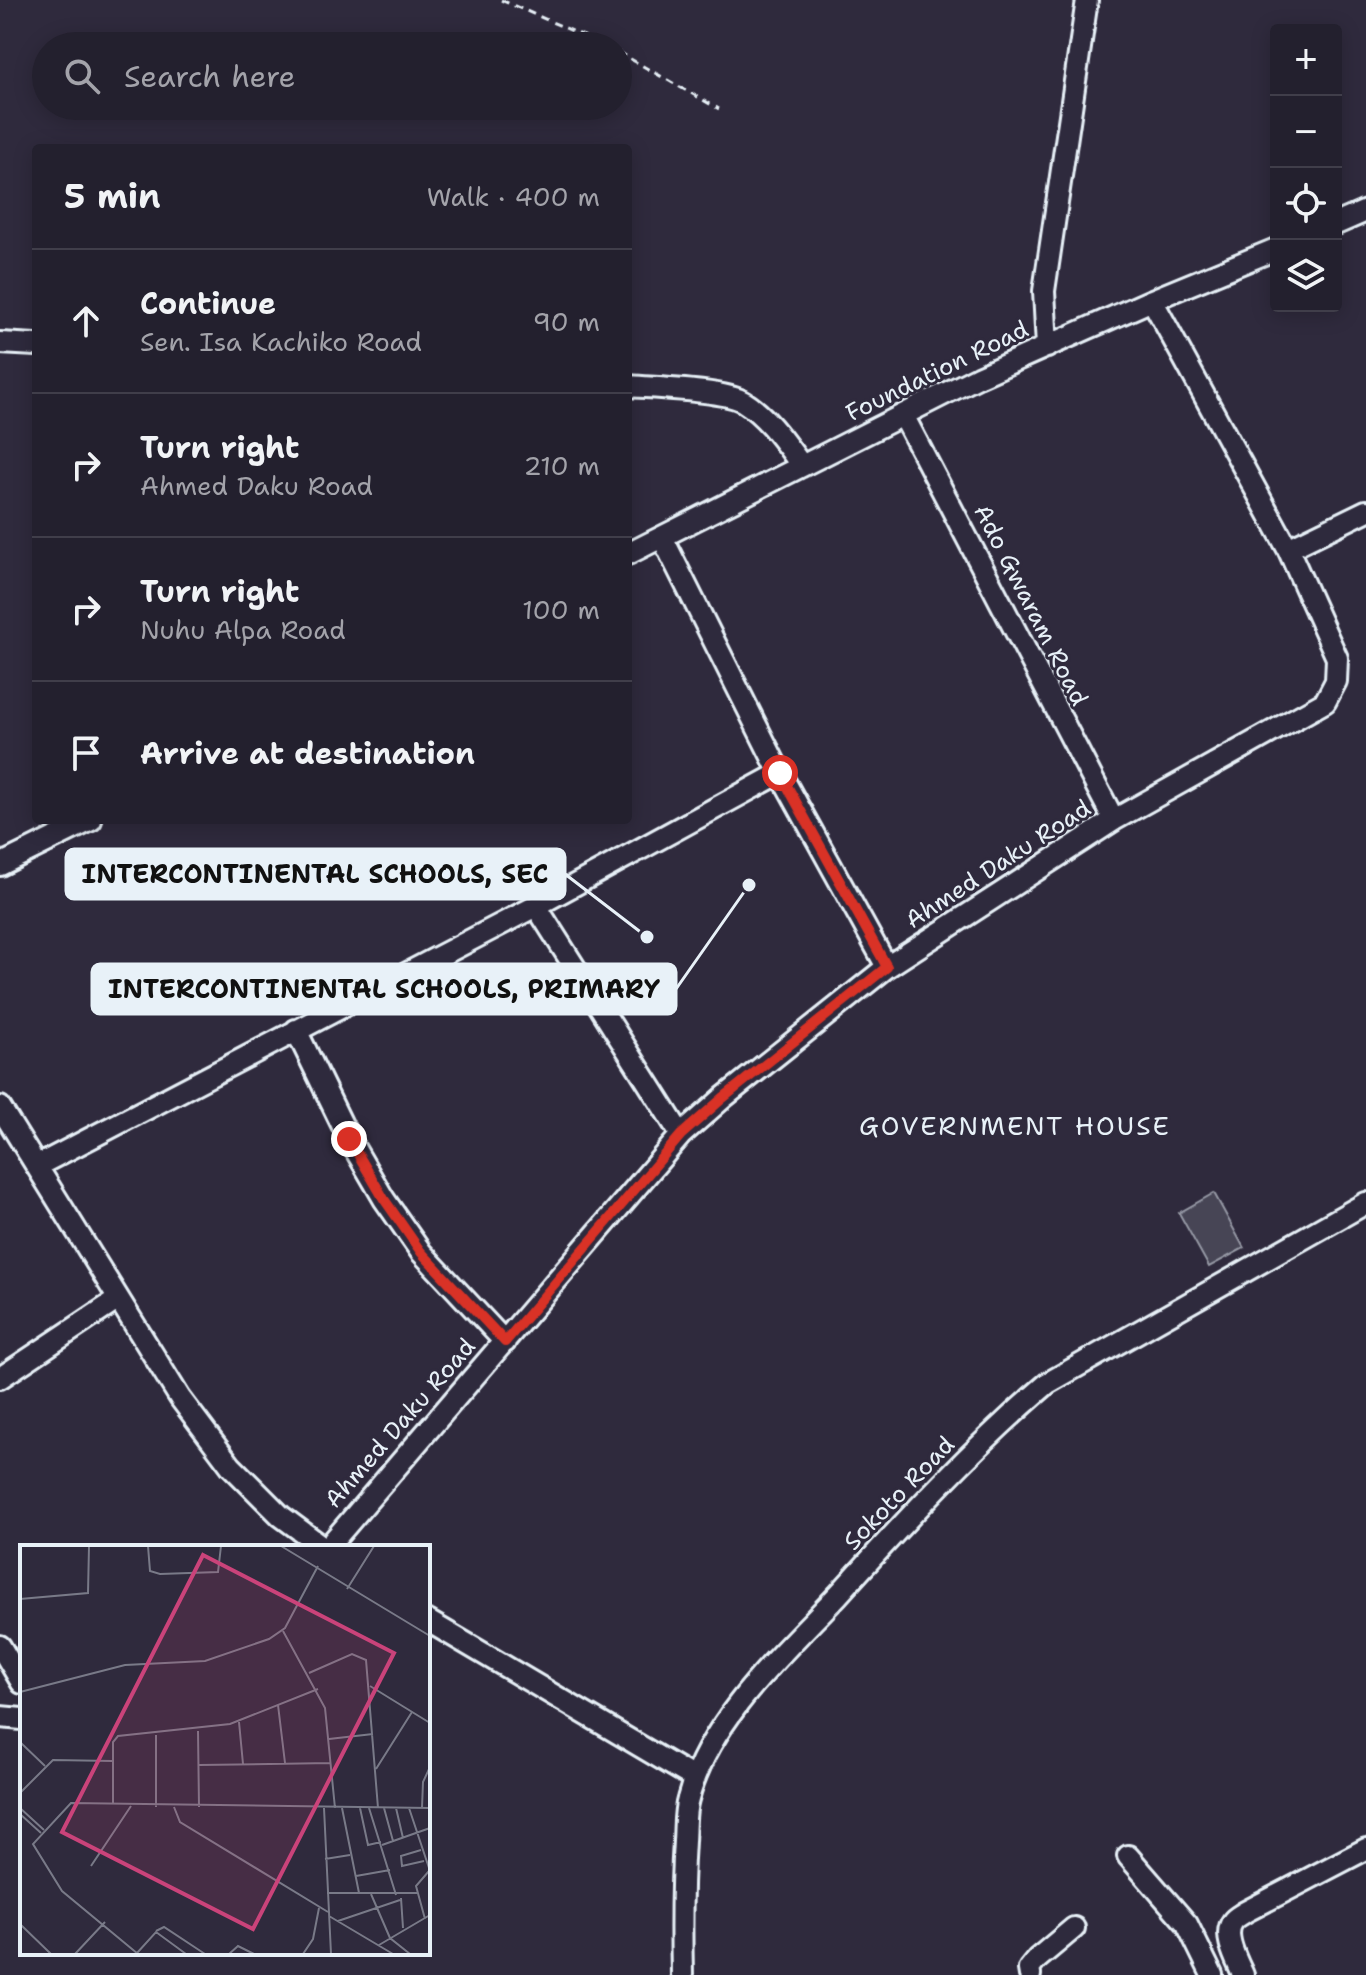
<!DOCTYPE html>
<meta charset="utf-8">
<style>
:root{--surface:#23202e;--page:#2b2836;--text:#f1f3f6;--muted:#a3a3aa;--line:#403e4a}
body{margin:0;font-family:"Shantell Sans",sans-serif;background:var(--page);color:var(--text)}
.controls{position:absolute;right:24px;top:24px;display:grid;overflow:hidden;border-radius:8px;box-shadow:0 4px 20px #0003}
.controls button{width:72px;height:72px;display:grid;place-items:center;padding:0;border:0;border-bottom:2px solid var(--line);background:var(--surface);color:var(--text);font:40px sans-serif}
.stop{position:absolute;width:24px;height:24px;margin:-18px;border:6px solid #d93025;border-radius:50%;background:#fff}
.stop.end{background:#d93025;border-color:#fff;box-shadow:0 2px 8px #0008}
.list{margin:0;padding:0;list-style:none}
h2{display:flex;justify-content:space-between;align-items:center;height:104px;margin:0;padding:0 32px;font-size:34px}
h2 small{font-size:26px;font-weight:400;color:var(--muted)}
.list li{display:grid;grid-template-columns:52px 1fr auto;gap:24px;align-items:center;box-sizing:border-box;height:144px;padding:0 32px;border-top:2px solid var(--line)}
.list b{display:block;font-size:30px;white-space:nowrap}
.list p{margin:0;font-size:26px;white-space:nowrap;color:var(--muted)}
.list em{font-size:26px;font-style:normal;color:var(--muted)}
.icon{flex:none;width:44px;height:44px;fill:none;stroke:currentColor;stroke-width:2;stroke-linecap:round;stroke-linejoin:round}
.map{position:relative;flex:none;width:1366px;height:1975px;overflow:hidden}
.search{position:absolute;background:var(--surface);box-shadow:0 4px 20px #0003;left:32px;top:32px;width:600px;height:88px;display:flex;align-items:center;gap:20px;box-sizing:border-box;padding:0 28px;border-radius:44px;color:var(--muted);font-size:30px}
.panel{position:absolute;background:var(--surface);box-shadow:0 4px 20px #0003;left:32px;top:144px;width:600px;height:680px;border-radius:8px}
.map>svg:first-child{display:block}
</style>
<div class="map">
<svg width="1366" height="1975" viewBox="0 0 1366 1975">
<rect width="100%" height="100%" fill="#2f2a3d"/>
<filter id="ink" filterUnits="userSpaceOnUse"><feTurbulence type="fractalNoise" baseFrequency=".0125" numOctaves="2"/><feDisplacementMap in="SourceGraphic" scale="16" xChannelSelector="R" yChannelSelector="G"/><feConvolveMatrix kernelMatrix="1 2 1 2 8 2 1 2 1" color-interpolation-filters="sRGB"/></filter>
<g filter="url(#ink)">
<!-- green -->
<path fill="#464455" stroke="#979aa6" stroke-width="2" d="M1214,1193L1244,1248L1209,1267L1179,1213Z"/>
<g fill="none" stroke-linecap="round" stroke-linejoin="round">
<defs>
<path id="minor" d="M1336,224L1366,211
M0,343L36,345
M1047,347L1044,291L1087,0
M628,386C653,388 726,390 744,402C768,417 785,443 802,466
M903,415L1114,820
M662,537L780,773L887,967
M1288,549L1366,511
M628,554L978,377L1152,300L1276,249
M0,865L91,820
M536,906L681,1135
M296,1030L349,1139L384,1199L421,1252L505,1342
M0,1107L180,1398L231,1466L281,1516L323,1547
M37,1166L536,906L780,773
M0,1378L117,1300
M328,1547L681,1135L723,1098L887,967L1114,820L1325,702L1336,681L1337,658L1288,549L1152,300
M428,1621L694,1778
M0,1646L22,1683
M0,1717L22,1719
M1128,1856L1187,1924L1212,1975
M682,1975C681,1930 681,1886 684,1841C685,1827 684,1812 688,1799C709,1719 783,1653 838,1595C905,1521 973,1447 1048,1383L1366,1203
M1030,1975L1029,1969L1037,1959L1074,1928
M1243,1975C1237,1961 1222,1935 1233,1921C1236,1917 1241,1915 1245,1912L1366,1849"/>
</defs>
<!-- minor casing -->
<use href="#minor" stroke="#e8f1f8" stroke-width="26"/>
<!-- path -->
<path stroke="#e8f1f8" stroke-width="3" stroke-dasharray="8 6" stroke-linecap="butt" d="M501,0L607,46
M618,52L719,109"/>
<!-- minor -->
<use href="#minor" stroke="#2f2a3d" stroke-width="20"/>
</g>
</g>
<g fill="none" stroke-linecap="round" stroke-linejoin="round" filter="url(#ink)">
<!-- route -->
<path stroke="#d93025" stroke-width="10" d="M349,1139L384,1199L421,1252L505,1342L681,1135L723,1098L887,967L780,773"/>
</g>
<g text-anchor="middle" stroke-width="6" stroke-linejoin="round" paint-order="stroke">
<!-- street labels -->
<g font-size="24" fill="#e8f1f8" stroke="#2f2a3d">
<text transform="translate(937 371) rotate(-26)" y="8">Foundation Road</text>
<text transform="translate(1031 605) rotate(63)" y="8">Ado Gwaram Road</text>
<text transform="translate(998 864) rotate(-33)" y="8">Ahmed Daku Road</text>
<text transform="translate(400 1423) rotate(-49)" y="8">Ahmed Daku Road</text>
<text transform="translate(899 1493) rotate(-46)" y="8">Sokoto Road</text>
</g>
<!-- neighbourhood labels -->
<g font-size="26" letter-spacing="2" fill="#e8f1f8" stroke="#2f2a3d">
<text x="1015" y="1135">GOVERNMENT HOUSE</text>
</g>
</g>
<!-- overview -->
<g transform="translate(20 1545)">
<rect width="410" height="410" fill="#2f2a3d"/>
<path fill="none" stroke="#797a88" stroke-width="2" d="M128,1L130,26L140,29L198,27L201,1M261,1L410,91M327,44L354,1M0,54L68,48L69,1M263,86L305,163L315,263M289,128L332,109L346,115L358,263M350,141L410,178M0,147L105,120L185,116L249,94L265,83L298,21M258,160L265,218M219,177L223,219M178,186L179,262M136,190V262M309,194L353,189M0,197L25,221M179,220L311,218M356,224L392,167M0,248L33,215L92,216M93,260V197L98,191L210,179L298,144M154,262L160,277L308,367M0,263L24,285M304,263L311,409M322,263L339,348M340,263L348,300L361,297M349,263L376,350M364,263L373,296M376,263L383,293M389,263L410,326M402,263L403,237L410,222M0,269L21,288M362,300L410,283M401,305L381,311L382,321L404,316M305,314L330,310M71,321L111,261M336,331L370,325M307,348H398M351,349L370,393L390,409M381,353L383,383M309,371L373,409M405,374L396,341L409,326M318,376L380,355M0,379L31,409M136,386L144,382L185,409M359,400L410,370M117,408L136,387L166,409M55,409L85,377M118,409L42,346L13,299L51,258L410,263M209,409L218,401L234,409M283,409L293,394L299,363"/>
<path fill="#ca437a" fill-opacity="0.15" stroke="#ca437a" stroke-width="4" d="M183,10L374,108L233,384L42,287Z"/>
<rect width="410" height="410" fill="none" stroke="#e8f1f8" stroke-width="4"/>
</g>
<!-- callouts -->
<path fill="none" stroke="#e8f1f8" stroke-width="3" d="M647 937L565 874M749 885L676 989"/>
<g fill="#e8f1f8" stroke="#2f2a3d" stroke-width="3">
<circle cx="647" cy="937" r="8"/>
<circle cx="749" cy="885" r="8"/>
</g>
<g fill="#e8f1f8" stroke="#e8f1f8" stroke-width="3">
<rect x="66" y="849" width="499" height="50" rx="8"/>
<rect x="92" y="964" width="584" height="50" rx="8"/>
</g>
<g font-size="26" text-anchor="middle" font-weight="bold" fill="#111">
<text x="315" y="883">INTERCONTINENTAL SCHOOLS, SEC</text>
<text x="384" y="998">INTERCONTINENTAL SCHOOLS, PRIMARY</text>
</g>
</svg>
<div class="controls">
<button>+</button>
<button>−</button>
<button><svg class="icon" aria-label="locate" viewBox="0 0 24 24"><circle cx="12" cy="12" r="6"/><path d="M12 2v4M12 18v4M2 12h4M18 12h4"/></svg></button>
<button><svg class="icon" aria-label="layers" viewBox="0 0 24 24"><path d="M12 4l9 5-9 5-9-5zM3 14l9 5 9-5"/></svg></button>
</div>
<div class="stop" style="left:780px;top:773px"></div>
<div class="stop end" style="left:349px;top:1139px"></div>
<div class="search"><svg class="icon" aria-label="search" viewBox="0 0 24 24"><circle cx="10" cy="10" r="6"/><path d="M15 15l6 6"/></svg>Search here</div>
<section class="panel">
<h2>5 min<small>Walk · 400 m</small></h2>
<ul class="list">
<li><svg class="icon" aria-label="ahead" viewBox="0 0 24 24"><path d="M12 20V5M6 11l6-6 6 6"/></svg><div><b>Continue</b><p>Sen. Isa Kachiko Road</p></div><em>90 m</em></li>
<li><svg class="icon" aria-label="right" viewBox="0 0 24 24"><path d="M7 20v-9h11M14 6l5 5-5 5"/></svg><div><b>Turn right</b><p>Ahmed Daku Road</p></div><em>210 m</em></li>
<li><svg class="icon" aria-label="right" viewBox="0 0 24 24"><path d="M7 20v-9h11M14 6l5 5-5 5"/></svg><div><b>Turn right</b><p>Nuhu Alpa Road</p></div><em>100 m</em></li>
<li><svg class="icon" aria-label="arrive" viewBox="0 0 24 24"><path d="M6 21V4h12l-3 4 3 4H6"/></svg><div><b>Arrive at destination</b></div></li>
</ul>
</section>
</div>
